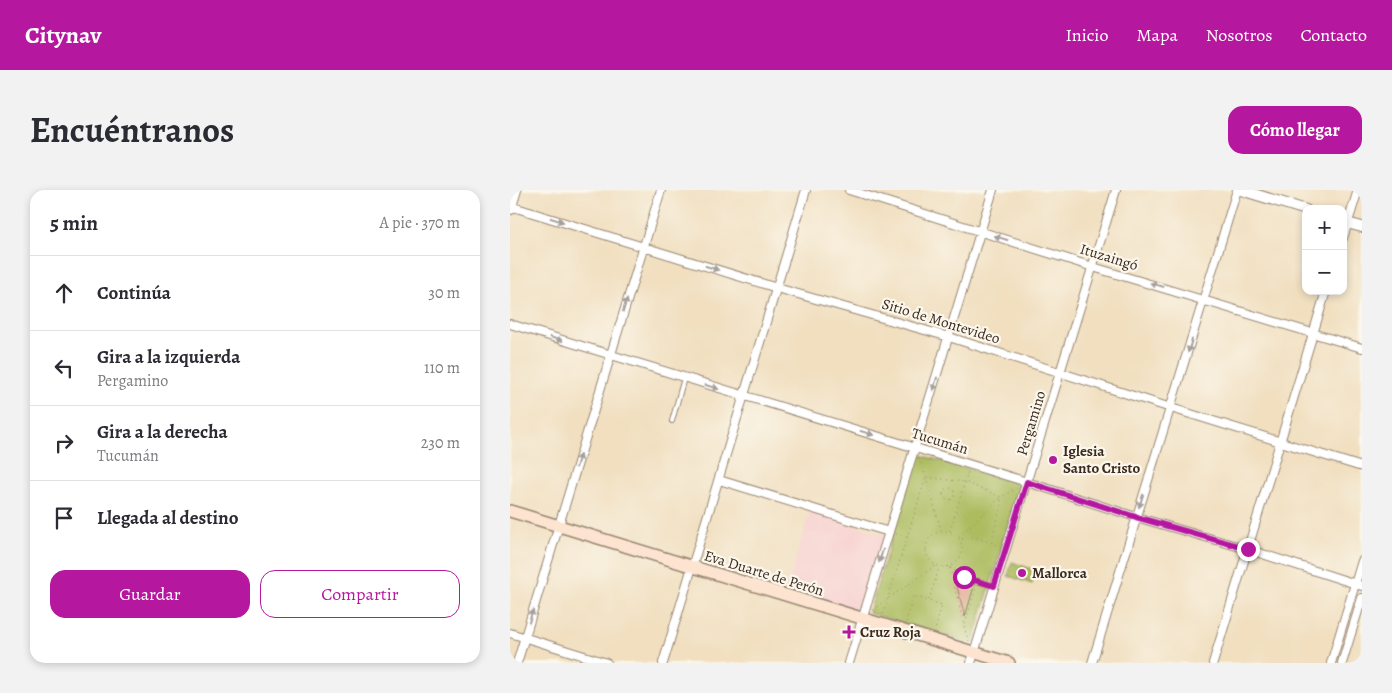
<!DOCTYPE html>
<html lang="es">
<meta charset="utf-8">
<style>
:root{--surface:#fff;--page:#f2f2f3;--text:#2b2b33;--muted:#7c7c81;--line:#e1e1e2;--accent:#b5179e}
body{margin:0;font-family:Alegreya,serif;background:var(--page);color:var(--text)}
.controls{position:absolute;right:15px;top:15px;display:grid;overflow:hidden;border-radius:10px;box-shadow:0 2px 8px #0003}
.controls button{width:45px;height:45px;display:grid;place-items:center;padding:0;border:0;border-bottom:1px solid var(--line);background:var(--surface);color:var(--text);font:25px sans-serif}
.stop{position:absolute;width:15px;height:15px;margin:-11px;border:4px solid #b5179e;border-radius:50%;background:#fff}
.stop.end{background:#b5179e;border-color:#fff;box-shadow:0 1px 5px #0008}
.list{margin:0;padding:0;list-style:none}
h2{display:flex;justify-content:space-between;align-items:center;height:65px;margin:0;padding:0 20px;font-size:21px}
h2 small{font-size:16px;font-weight:400;color:var(--muted)}
.list li{display:grid;grid-template-columns:32px 1fr auto;gap:15px;align-items:center;box-sizing:border-box;height:75px;padding:0 20px;border-top:1px solid var(--line)}
.list b{display:block;font-size:19px;white-space:nowrap}
.list p{margin:0;font-size:16px;white-space:nowrap;color:var(--muted)}
.list em{font-size:16px;font-style:normal;color:var(--muted)}
.actions{display:flex;gap:10px;padding:15px 20px}
.actions a{flex:1;padding:11px 0;border:1px solid var(--accent);border-radius:15px;text-align:center;font-size:18px;color:var(--accent)}
.actions .main{background:var(--accent);color:#fff}
.icon{flex:none;width:28px;height:28px;fill:none;stroke:currentColor;stroke-width:2;stroke-linecap:round;stroke-linejoin:round}
.map{position:relative;flex:none;width:852px;height:473px;overflow:hidden;border-radius:15px}
header{display:flex;align-items:center;gap:30px;box-sizing:border-box;height:70px;padding:0 25px;background:var(--accent);color:#fff}
header strong{font-size:24px}
nav{display:flex;gap:28px;margin-inline-start:auto;font-size:18px}
.intro{display:flex;align-items:center;justify-content:space-between;box-sizing:border-box;height:120px;padding:0 30px}
h1{margin:0;font-size:35px}
.button{padding:12px 22px;border-radius:15px;background:var(--accent);color:#fff;font-size:18px;font-weight:700}
main{display:flex;gap:30px;padding:0 30px}
aside{flex:1;background:var(--surface);border-radius:15px;box-shadow:0 2px 8px #0003}
.map>svg:first-child{display:block}
</style>
<header>
<strong>Citynav</strong>
<nav><a>Inicio</a><a>Mapa</a><a>Nosotros</a><a>Contacto</a></nav>
</header>
<div class="intro"><h1>Encuéntranos</h1><a class="button">Cómo llegar</a></div>
<main>
<aside>
<h2>5 min<small>A pie · 370 m</small></h2>
<ul class="list">
<li><svg class="icon" aria-label="ahead" viewBox="0 0 24 24"><path d="M12 20V5M6 11l6-6 6 6"/></svg><div><b>Continúa</b></div><em>30 m</em></li>
<li><svg class="icon" aria-label="left" viewBox="0 0 24 24"><path d="M17 20v-9H6M10 6l-5 5 5 5"/></svg><div><b>Gira a la izquierda</b><p>Pergamino</p></div><em>110 m</em></li>
<li><svg class="icon" aria-label="right" viewBox="0 0 24 24"><path d="M7 20v-9h11M14 6l5 5-5 5"/></svg><div><b>Gira a la derecha</b><p>Tucumán</p></div><em>230 m</em></li>
<li><svg class="icon" aria-label="arrive" viewBox="0 0 24 24"><path d="M6 21V4h12l-3 4 3 4H6"/></svg><div><b>Llegada al destino</b></div></li>
</ul>
<div class="actions"><a class="main">Guardar</a><a>Compartir</a></div>
</aside>
<div class="map">
<svg width="852" height="473" viewBox="0 0 852 473">
<rect width="100%" height="100%" fill="#fbf7ec"/>
<filter id="ink" filterUnits="userSpaceOnUse"><feTurbulence type="fractalNoise" baseFrequency=".02" numOctaves="2"/><feDisplacementMap in="SourceGraphic" scale="10" xChannelSelector="R" yChannelSelector="G"/><feConvolveMatrix kernelMatrix="1 2 1 2 8 2 1 2 1" color-interpolation-filters="sRGB"/></filter>
<filter id="wash" filterUnits="userSpaceOnUse"><feTurbulence type="fractalNoise" baseFrequency=".0096" numOctaves="4" result="noise"/><feDisplacementMap in="SourceGraphic" scale="20" xChannelSelector="R" yChannelSelector="G"/><feGaussianBlur stdDeviation="1.12" result="paint"/><feColorMatrix in="noise" values="0 0 0 0 0 0 0 0 0 0 0 0 0 0 0 0 0 1.4 0 .05"/><feComposite in="paint" operator="in"/></filter>
<g filter="url(#wash)">
<rect width="100%" height="100%" fill="#f1dfc0"/>
<!-- built -->
<path fill="#f7d0cf" d="M300,321L376,345L352,423L276,401Z"/>
<!-- green -->
<path fill="#acbc5f" stroke="#74733e" d="M407,264L510,294L463,454L359,423Z
M502,372L527,381L522,394L498,386Z"/>
<g id="blocks">
<!-- building -->
<path fill="#dd977c" d="M444,385L465,393L455,427Z"/>
</g>
</g>
<g filter="url(#ink)">
<use href="#blocks" fill-opacity="0" stroke="#96846f" stroke-width="1"/>
<g fill="none" stroke-linecap="round" stroke-linejoin="round">
<defs>
<path id="service" d="M162,231L174,188"/>
<path id="minor" d="M339,0L583,77L852,158
M0,16L267,98L439,147L661,218L852,277
M1,20L7,0
M833,48L848,0
M0,134L517,292L626,327L737,359L852,396
M209,290L379,342
M0,443L97,473
M7,473L151,0
M153,473L296,0
M339,473L483,0
M461,473L606,0
M582,473L727,0
M703,473L816,101
M821,473L852,371
M832,473L852,408"/>
<path id="tertiary" d="M731,0L796,20
M833,32L852,37"/>
<path id="secondary" d="M0,321L499,473"/>
</defs>
<!-- service casing -->
<use href="#service" stroke="#96846f" stroke-width="6"/>
<!-- minor casing -->
<use href="#minor" stroke="#96846f" stroke-width="10"/>
<!-- tertiary casing -->
<use href="#tertiary" stroke="#96846f" stroke-width="12"/>
<!-- secondary casing -->
<use href="#secondary" stroke="#96846f" stroke-width="14"/>
<!-- path -->
<path stroke="#96846f" stroke-width="1" stroke-dasharray="1 4" stroke-linecap="butt" d="M409,268L416,287L431,340
M433 304a6 6 0 1 1 12 0a6 6 0 1 1-12 0Z
M416 359a18 18 0 1 1 36 0a18 18 0 1 1-36 0Z
M440,341L458,282
M386,344L397,346
M449,346L491,307L507,298
M452,349L463,347L489,355
M440,377L450,385L468,392L455,434
M440,378L456,444L459,451
M469,392L477,394
M379,408L425,376
M419,410L429,378
M363,420L375,410
M373,424L416,287L455,292L491,307V317L481,352
M396,432L403,406L432,415L425,441"/>
<!-- service -->
<use href="#service" stroke="#fff" stroke-width="4"/>
<!-- minor -->
<use href="#minor" stroke="#fff" stroke-width="8"/>
<!-- tertiary -->
<use href="#tertiary" stroke="#fff" stroke-width="10"/>
<!-- secondary -->
<use href="#secondary" stroke="#fde4d1" stroke-width="11"/>
</g>
<!-- one-way arrows -->
<defs><path id="oneway-solid" d="M-6-.8H1V-3.2L6.5 0L1 3.2V.8H-6Z" transform="scale(1.25)"/></defs>
<g fill="#a79f9a">
<use href="#oneway-solid" transform="translate(47 30) rotate(17)"/>
<use href="#oneway-solid" transform="translate(491 48) rotate(-163)"/>
<use href="#oneway-solid" transform="translate(202 78) rotate(17)"/>
<use href="#oneway-solid" transform="translate(647 95) rotate(-164)"/>
<use href="#oneway-solid" transform="translate(115 115) rotate(-73)"/>
<use href="#oneway-solid" transform="translate(46 149) rotate(17)"/>
<use href="#oneway-solid" transform="translate(680 156) rotate(107)"/>
<use href="#oneway-solid" transform="translate(425 194) rotate(107)"/>
<use href="#oneway-solid" transform="translate(202 197) rotate(17)"/>
<use href="#oneway-solid" transform="translate(357 243) rotate(17)"/>
<use href="#oneway-solid" transform="translate(68 271) rotate(-73)"/>
<use href="#oneway-solid" transform="translate(631 311) rotate(108)"/>
<use href="#oneway-solid" transform="translate(371 366) rotate(107)"/>
<use href="#oneway-solid" transform="translate(21 426) rotate(-73)"/>
</g>
</g>
<g fill="none" stroke-linecap="round" stroke-linejoin="round" filter="url(#ink)">
<!-- route -->
<path stroke="#b5179e" stroke-width="6" d="M454,387L484,396L517,292L626,327L738,359"/>
</g>
<!-- markers -->
<g fill="#b5179e" stroke="#fbf7ec" stroke-width="2">
<circle cx="543" cy="270" r="5"/>
<circle cx="512" cy="383" r="5"/>
<path d="M336.5 434.5h5v5h5v5h-5v5h-5v-5h-5v-5h5z"/>
</g>
<g text-anchor="middle" stroke-width="4.5" stroke-linejoin="round" paint-order="stroke">
<!-- street labels -->
<g font-size="15" fill="#3b2a1e" stroke="#fbf7ec">
<text transform="translate(599 67) rotate(17)" y="5">Ituzaingó</text>
<text transform="translate(431 131) rotate(17)" y="5">Sitio de Montevideo</text>
<text transform="translate(521 233) rotate(-73)" y="5">Pergamino</text>
<text transform="translate(430 251) rotate(17)" y="5">Tucumán</text>
<text transform="translate(254 383) rotate(17)" y="5">Eva Duarte de Perón</text>
</g>
<!-- poi labels -->
<g font-size="15" font-weight="bold" fill="#3b2a1e" stroke="#fbf7ec" text-anchor="start">
<text x="553" y="266">Iglesia<tspan x="553" dy="17">Santo Cristo</tspan></text>
<text x="522" y="388">Mallorca</text>
<text x="350" y="447">Cruz Roja</text>
</g>
</g>
</svg>
<div class="controls">
<button>+</button>
<button>−</button>
</div>
<div class="stop" style="left:454px;top:387px"></div>
<div class="stop end" style="left:738px;top:359px"></div>
</div>
</main>
